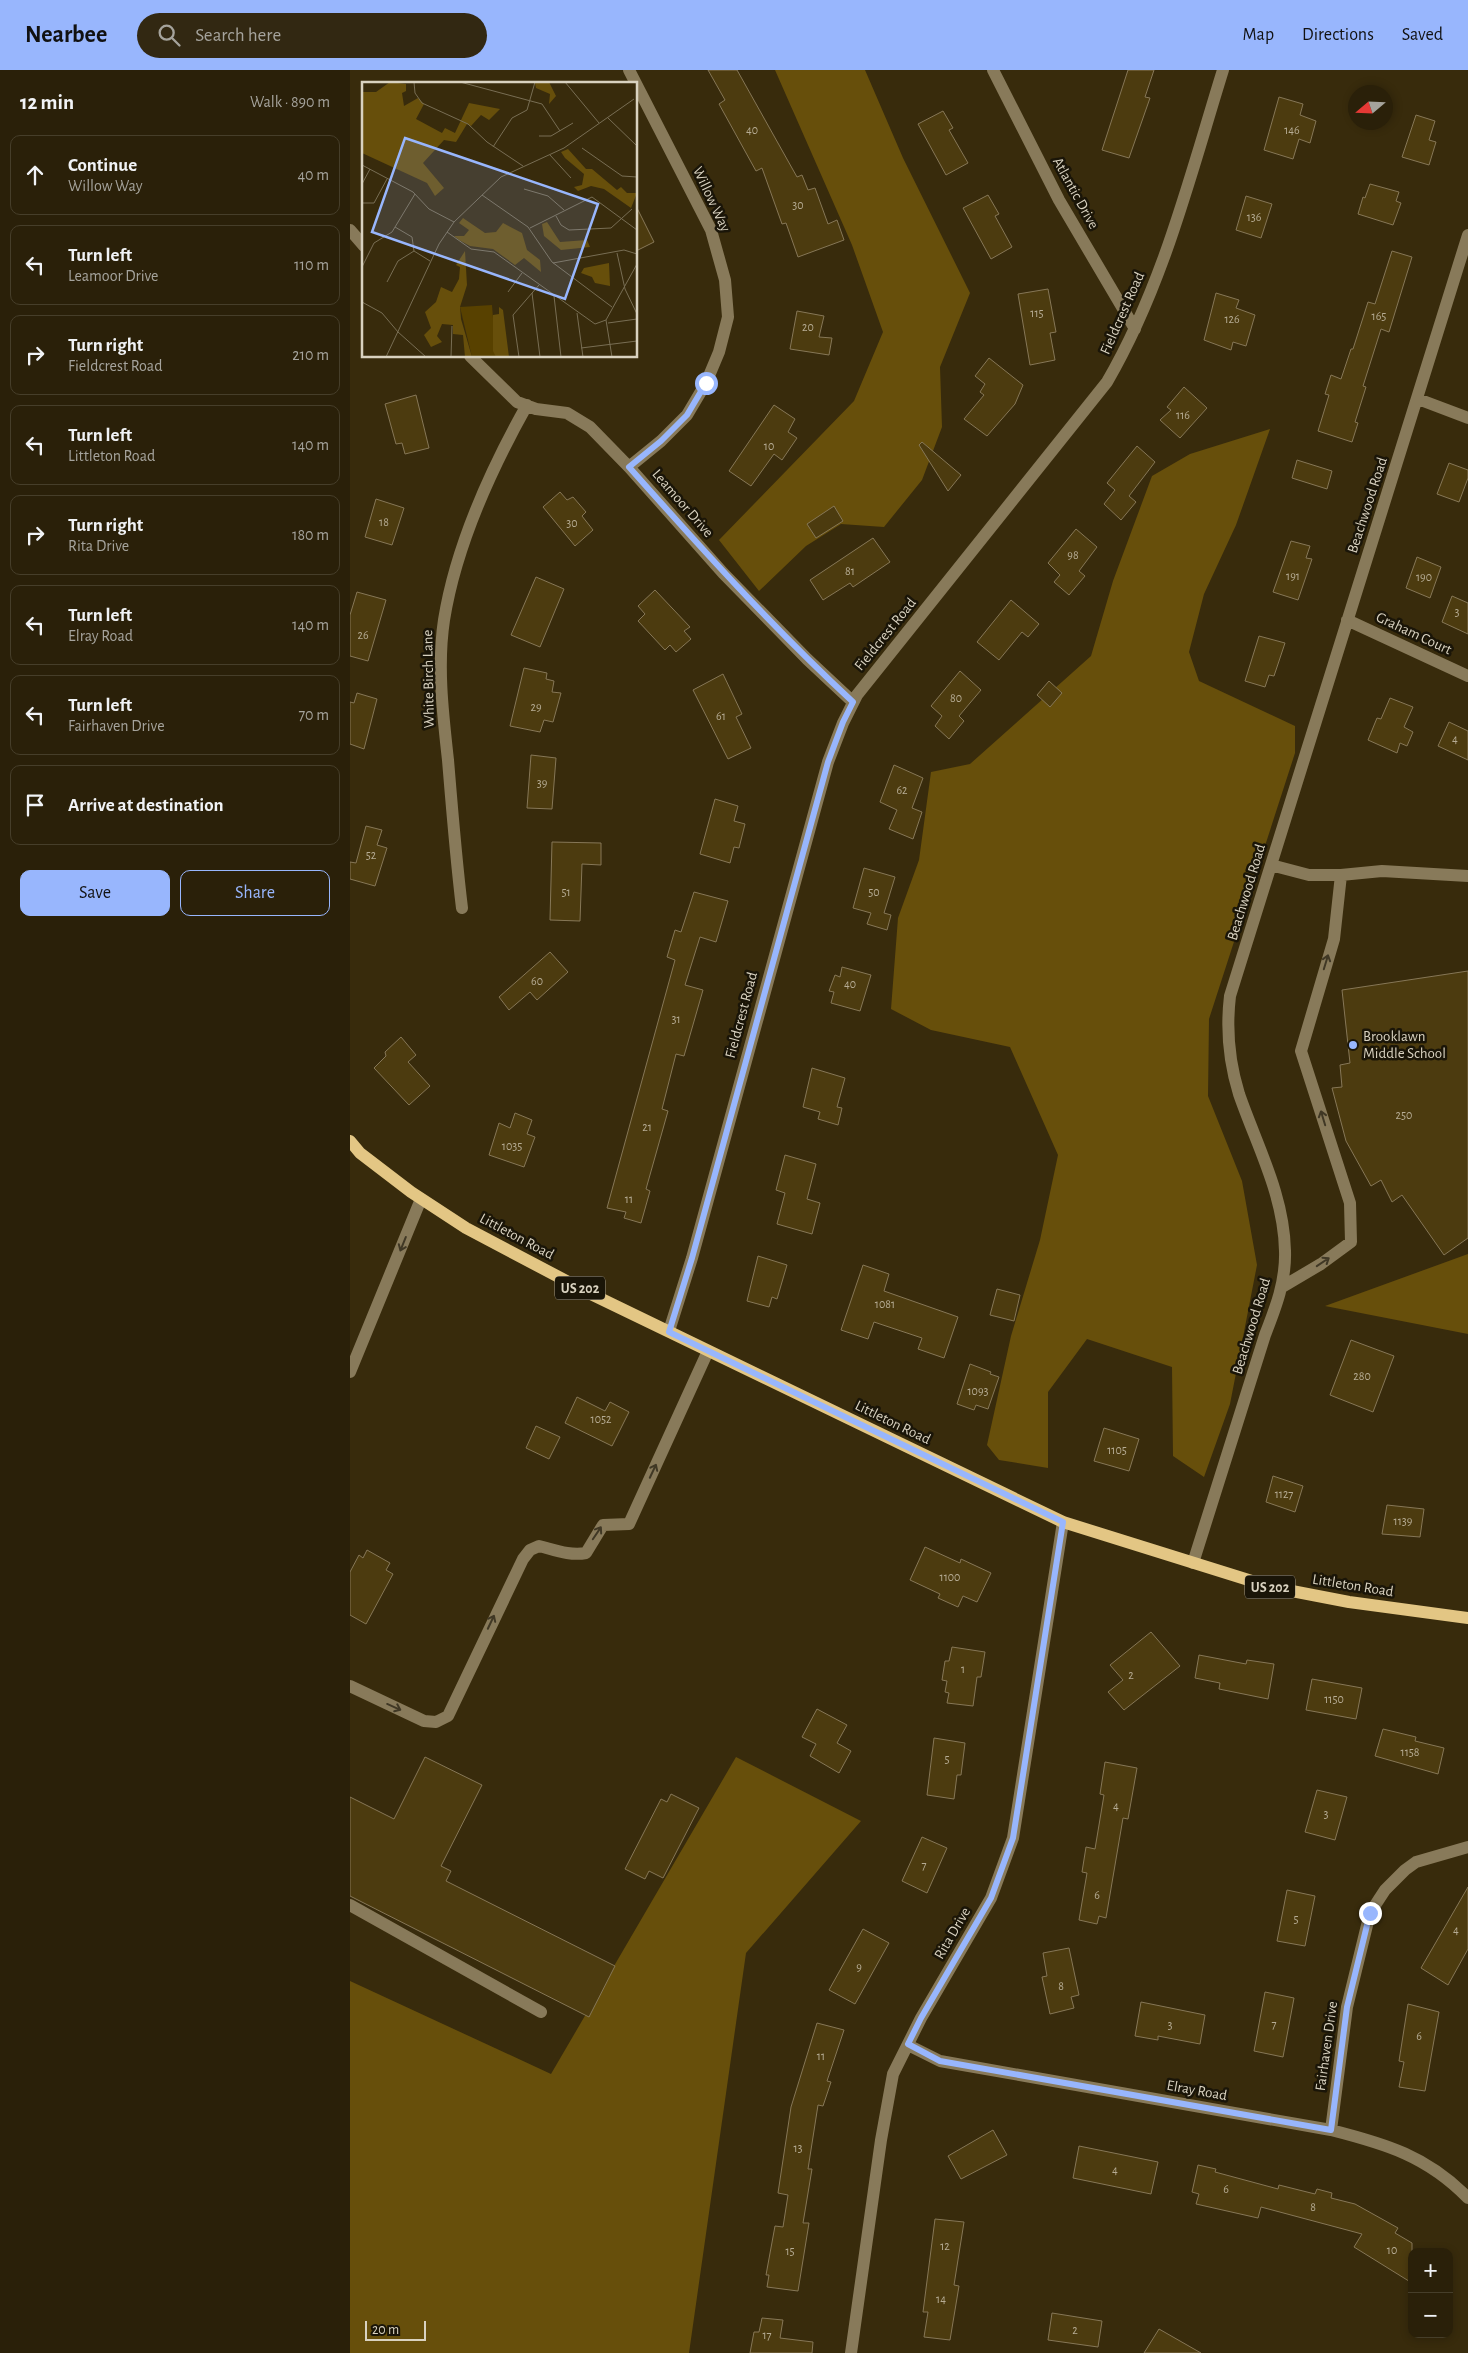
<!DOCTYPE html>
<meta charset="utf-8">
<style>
:root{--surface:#2a2009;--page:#322812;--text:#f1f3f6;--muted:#a5a39c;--line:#463e2a;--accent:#98b6fd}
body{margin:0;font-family:"Alegreya Sans",sans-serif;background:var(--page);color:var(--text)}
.controls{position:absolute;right:15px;bottom:15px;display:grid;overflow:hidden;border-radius:10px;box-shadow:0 2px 8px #0003}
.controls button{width:45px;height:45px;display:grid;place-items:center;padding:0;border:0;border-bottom:1px solid var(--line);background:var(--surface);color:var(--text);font:25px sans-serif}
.compass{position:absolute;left:998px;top:15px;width:45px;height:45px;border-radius:50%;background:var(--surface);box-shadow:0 2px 8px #0003;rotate:251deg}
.scale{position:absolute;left:15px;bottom:12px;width:61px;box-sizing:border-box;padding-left:5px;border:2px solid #d9d2c0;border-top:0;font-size:14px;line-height:18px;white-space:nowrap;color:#d9d2c0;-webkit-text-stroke:4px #1a1508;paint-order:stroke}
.stop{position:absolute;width:15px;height:15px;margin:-11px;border:4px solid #98b6fd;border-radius:50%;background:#fff}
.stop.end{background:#98b6fd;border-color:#fff;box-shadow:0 1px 5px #0008}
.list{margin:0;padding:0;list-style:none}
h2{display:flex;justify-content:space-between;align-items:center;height:65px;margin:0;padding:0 20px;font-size:21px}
h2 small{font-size:16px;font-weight:400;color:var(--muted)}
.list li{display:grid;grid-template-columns:32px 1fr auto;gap:15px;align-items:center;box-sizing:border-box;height:80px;margin:0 10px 10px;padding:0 10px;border:1px solid var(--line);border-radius:10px}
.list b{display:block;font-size:19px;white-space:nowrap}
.list p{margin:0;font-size:16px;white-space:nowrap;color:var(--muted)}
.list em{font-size:16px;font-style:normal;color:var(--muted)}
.actions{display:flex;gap:10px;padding:15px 20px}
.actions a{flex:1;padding:11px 0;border:1px solid var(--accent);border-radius:10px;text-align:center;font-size:18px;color:var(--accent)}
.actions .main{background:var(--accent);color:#111}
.icon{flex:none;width:28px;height:28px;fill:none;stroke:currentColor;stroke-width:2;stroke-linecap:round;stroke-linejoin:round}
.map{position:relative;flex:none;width:1118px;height:2283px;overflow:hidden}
header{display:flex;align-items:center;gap:30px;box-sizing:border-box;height:70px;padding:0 25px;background:var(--accent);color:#111}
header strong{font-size:24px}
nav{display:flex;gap:28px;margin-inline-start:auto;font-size:18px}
.search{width:350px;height:45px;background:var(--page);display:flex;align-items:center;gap:12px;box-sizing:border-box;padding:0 18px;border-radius:28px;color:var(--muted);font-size:19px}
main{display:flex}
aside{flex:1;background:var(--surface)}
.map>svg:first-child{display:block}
</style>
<header>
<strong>Nearbee</strong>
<div class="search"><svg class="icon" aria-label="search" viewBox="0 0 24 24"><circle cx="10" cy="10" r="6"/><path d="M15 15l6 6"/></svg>Search here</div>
<nav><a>Map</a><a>Directions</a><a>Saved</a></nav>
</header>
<main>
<aside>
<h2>12 min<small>Walk · 890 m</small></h2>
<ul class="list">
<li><svg class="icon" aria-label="ahead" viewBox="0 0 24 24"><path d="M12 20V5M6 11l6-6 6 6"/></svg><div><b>Continue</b><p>Willow Way</p></div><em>40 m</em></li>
<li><svg class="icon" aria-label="left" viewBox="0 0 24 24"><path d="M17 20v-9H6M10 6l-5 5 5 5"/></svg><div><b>Turn left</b><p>Leamoor Drive</p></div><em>110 m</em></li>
<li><svg class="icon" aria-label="right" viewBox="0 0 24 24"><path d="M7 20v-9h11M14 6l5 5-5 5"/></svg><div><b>Turn right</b><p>Fieldcrest Road</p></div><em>210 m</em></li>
<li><svg class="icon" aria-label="left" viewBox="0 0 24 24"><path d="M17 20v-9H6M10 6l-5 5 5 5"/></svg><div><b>Turn left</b><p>Littleton Road</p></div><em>140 m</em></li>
<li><svg class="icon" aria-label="right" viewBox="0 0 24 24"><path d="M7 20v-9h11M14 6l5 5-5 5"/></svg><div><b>Turn right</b><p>Rita Drive</p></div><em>180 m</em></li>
<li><svg class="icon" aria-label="left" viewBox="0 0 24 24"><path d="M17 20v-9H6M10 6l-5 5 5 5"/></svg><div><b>Turn left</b><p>Elray Road</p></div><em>140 m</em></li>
<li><svg class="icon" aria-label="left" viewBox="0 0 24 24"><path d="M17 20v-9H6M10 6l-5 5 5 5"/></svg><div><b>Turn left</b><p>Fairhaven Drive</p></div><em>70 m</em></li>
<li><svg class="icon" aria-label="arrive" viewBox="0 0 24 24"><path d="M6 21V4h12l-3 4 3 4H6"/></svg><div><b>Arrive at destination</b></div></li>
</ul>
<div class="actions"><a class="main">Save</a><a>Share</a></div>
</aside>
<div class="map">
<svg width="1118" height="2283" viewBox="0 0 1118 2283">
<rect width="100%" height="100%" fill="#382b0c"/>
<!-- forest -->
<path fill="#674f0b" d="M425,0H515L553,88L620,223L590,297L592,357L572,410L534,457L491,454L456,476L409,521L369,470L504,331L533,262L502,175Z
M920,359L886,455L854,524L839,582L849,611L945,656V683L859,949L858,1026L892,1111L907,1195L880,1334L854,1407L823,1386L822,1297L737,1269L698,1322V1398L649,1390L637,1375L661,1266L690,1170L708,1085L660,977L581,960L541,939L548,848L569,790L581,702L620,694L741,586L763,511L802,406L840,384Z
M1118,1184V1264L975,1236Z
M386,1687L511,1751L396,1883L339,2283H0V1911L201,2004Z"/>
<!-- building -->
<path fill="#4c3b0f" stroke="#867757" d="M358,0H387L447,107L452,105L458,120L465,118L478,154L487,150L494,170L448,187L436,153L432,154L412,98L406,101L369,34L375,30Z
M778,0H804L795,27L800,28L779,88L752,80Z
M929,27L953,34L950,45L966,51L960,73L949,69L943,89L914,80Z
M593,41L603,58L599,60L618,93L596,105L568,54Z
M1066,45L1085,51L1079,70L1086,72L1079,95L1052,87Z
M1020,114L1049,122L1046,131L1051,133L1043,155L1008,144L1013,127L1015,128Z
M638,125L649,144L645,146L662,177L641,189L613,138Z
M896,126L922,134L911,168L886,160Z
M286,136L304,172L286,181Z
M1042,181L1062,187L1039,262L1031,259L1013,316L1016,317L1005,352L1008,353L1002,372L968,361L979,325L975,324L981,305L991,309L1001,279H1003L1018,232L1025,234Z
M698,219L706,262L700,263L705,290L680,295L668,224Z
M866,223L889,230L886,238L905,245L896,276L883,272L881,280L854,270Z
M447,241L474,246L469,267L482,268L479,285L440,279Z
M639,288L673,315L665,334L637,366L614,349L634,325L630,322L635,314L625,306Z
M834,317L857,338L830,368L810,350L821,340L817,337Z
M66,325L79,378L55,384L52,373L46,374L35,334Z
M424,335L445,349L438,362L447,368L432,390L424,384L401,416L379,401Z
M572,372L611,405L598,421L569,375Z
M787,376L805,392L779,426L786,432L771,450L754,434L765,420L757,413Z
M947,390L982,401L977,419L942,408Z
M1099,393L1118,400V408L1109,432L1087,424Z
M210,422L217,430L223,427L236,442L232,446L243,460L225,476L193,437Z
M26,429L54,438L42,475L15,467Z
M484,436L493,451L466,468L457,454Z
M726,459L747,477L729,501L735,506L719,525L704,512L710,505L698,493Z
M523,468L540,492L503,517L500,513L473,530L460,510Z
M941,471L960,476L956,488L962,489L948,530L923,522Z
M1067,487L1091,497L1080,528L1056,518Z
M186,507L214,519L190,577L161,565Z
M305,520L340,557L334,561L341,569L326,582L320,575L315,580L288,551L295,544L288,536Z
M7,522L36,530L18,591L0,586V545Z
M1102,526L1118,533V564L1092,552Z
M661,530L689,554L678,567L672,562L649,590L627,572Z
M909,566L935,573L924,606L919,605L915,617L895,611Z
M174,598L197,603L196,609L204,611L202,622L211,623L203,652L194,650L190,662L160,656Z
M610,601L631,620L609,646L614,651L599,669L585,656L592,646L581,636Z
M373,604L392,644L386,647L401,678L378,689L343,620Z
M699,611L712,623L700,637L687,625Z
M7,623L27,629L14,679L0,674V632L4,633Z
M1040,628L1063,637L1054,657L1063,662L1057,676L1050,673L1047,683L1018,670L1027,648L1031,649Z
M1099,652L1118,661V690L1088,676Z
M181,685L206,688L202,739L177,738Z
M544,695L573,708L562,738L572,742L563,769L539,759L547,740L530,732Z
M365,729L388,736L384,751L395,754L389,778L384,777L380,793L350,784Z
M16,756L32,760L27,775L37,778L25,816L0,809V792L6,793Z
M202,772L251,773V795L232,794L230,851L200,850Z
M514,798L545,807L534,843L541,845L537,860L517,854L521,843L503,838Z
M344,822L378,831L366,872L350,867L335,915L353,920L334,986L326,984L312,1039L318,1041L296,1119L300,1121L291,1153L274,1148L276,1142L257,1138L325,890L317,887L325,860L331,862Z
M200,882L218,902L187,930L180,922L159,940L149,927Z
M492,897L521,905L510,941L481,933L484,922L479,921L485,905L490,907Z
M1118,901V1168L1094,1185L1052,1125L1042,1132L1031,1110L1021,1116L996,1071L982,1018L992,1017L990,995L1000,993L992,920Z
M51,967L66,985L58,992L80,1016L59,1035L24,998L36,986L35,982Z
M462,998L495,1008L487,1037L492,1038L488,1055L468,1049L470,1042L453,1037Z
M165,1043L182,1050L177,1064L185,1067L174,1097L139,1085L149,1053L160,1058Z
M435,1085L466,1094L457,1129L470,1133L462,1164L427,1154L435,1123L426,1120Z
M408,1186L437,1195L427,1229L422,1227L419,1237L397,1231Z
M513,1195L539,1204L534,1221L608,1247L594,1288L568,1279L572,1268L524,1252L518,1269L491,1260Z
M647,1219L670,1225L664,1251L640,1245Z
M1001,1270L1044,1286L1023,1342L980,1325Z
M620,1294L641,1302L640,1304L649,1307L638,1339L626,1335L624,1340L607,1334Z
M227,1327L255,1341L260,1332L279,1342L262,1376L215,1353Z
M186,1356L210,1367L199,1389L176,1378Z
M754,1358L789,1369L779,1401L744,1391Z
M923,1406L953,1416L945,1442L916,1432Z
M1037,1435L1074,1439L1070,1467L1032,1464Z
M575,1477L610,1493L611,1489L641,1503L627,1532L613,1526L608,1537L588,1528L590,1524L560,1510Z
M17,1480L40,1493L36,1500L43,1504L16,1554L0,1545V1502L9,1485L13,1488Z
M801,1562L830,1596L774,1640L758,1622L773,1610L760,1595Z
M602,1577L635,1582L631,1607H627L623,1636L597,1633L599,1623L595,1622L597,1611L592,1610L595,1591H599Z
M849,1585L896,1594L897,1590L924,1594L918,1629L869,1619L870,1613L845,1608Z
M962,1609L1012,1618L1006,1649L956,1640Z
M467,1639L497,1655L487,1673L501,1681L489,1703L460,1686L466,1674L452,1667Z
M1033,1659L1066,1667L1065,1671L1094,1678L1088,1704L1025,1686Z
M584,1668L615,1673L611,1705H607L604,1729L577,1725Z
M75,1687L132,1715L91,1796L101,1801L96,1811L265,1896L239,1947L0,1826V1727L44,1749Z
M755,1692L787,1698L778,1749L773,1748L756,1848L749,1846L747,1854L729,1850L737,1803L732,1802L736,1777L745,1779L754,1725L750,1724Z
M967,1720L997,1727L985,1770L955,1762Z
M321,1724L349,1738L313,1808L299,1801L295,1809L275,1799L311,1729L317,1732Z
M572,1767L597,1778L577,1823L552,1811Z
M1118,1817V1879L1098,1915L1071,1898Z
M937,1820L965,1826L955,1876L927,1871Z
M513,1859L539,1873L505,1934L479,1920Z
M719,1878L729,1925L721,1927L724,1938L700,1944L692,1907L697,1906L693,1883Z
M915,1922L944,1928L933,1987L904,1981Z
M791,1932L855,1945L850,1974L808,1966V1970L785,1966Z
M1058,1934L1089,1942L1075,2021L1049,2017L1054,1992L1049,1991Z
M467,1953L494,1960L477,2011L481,2012L473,2036L468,2035L458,2099H462L453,2153H459L448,2221L417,2217L419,2205H416L425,2156L433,2157L438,2125L428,2123L441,2037Z
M643,2060L657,2085L611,2109L598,2086Z
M729,2076L808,2092L801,2124L723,2108Z
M848,2095L866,2099L865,2102L928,2119L929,2115L965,2124L967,2119L982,2123L981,2128L1005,2134L1048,2158L1045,2163L1062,2173V2213L1004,2177L1012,2164L911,2137L908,2148L846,2134L849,2124L842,2122Z
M585,2149L614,2152L604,2215L609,2216L600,2270L574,2267L578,2242H573Z
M702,2243L752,2251L748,2277L698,2270Z
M412,2248L433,2250L430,2268L463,2272L462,2283H400L404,2262H409Z
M809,2259L851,2283H794Z"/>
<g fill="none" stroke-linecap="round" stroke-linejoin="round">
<!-- minor -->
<path stroke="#887a5a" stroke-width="12" d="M643,0L709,130L785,259
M0,160L14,176
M120,286L167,332L186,339L217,343L240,357L279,397L373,503L457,589L503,632
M1068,329L1118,348
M279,397L311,371L337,345L356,313L369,282L378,247L375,210L361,160L279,0
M997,550L1118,606
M921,795L959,805H991L1032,801L1118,806
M112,838C106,789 102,739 98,690C93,645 87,596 94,550C106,475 140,401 177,335
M932,1217L971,1194L1001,1172L1000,1133L951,981L984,869L991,805
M319,1261L342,1188L478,692L493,653L507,625L757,312C813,216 840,106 873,0
M0,1302L71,1129
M843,1493L915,1265C926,1237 936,1211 935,1181C934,1125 907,1076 889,1024C879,992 876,960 880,926L1118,165
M0,1616L74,1651L86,1652L98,1646L173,1489L180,1480L189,1476C205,1480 220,1486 236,1483L253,1455L279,1454L358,1281
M0,1835L191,1942
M558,1975L590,1991L981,2060C1036,2074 1077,2086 1118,2128
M981,2060L997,1937L1020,1843L1035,1820L1055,1800L1066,1792L1118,1777
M501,2283L531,2070L543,2004L571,1948L641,1828L663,1768L713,1452"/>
<!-- major -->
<path stroke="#e3c684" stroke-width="12" d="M0,1071L10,1083L61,1122L116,1158L241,1224L713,1452L921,1517L999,1532L1118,1548"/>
</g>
<!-- one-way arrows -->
<defs><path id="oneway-shaft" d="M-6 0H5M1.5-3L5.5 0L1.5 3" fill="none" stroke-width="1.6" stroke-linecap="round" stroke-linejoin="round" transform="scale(1.25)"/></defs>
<g stroke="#403825">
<use href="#oneway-shaft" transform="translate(976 892) rotate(-73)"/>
<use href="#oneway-shaft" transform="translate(973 1048) rotate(-107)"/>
<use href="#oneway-shaft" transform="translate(53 1174) rotate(112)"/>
<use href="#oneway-shaft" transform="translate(973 1192) rotate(-34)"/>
<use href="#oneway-shaft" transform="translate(303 1401) rotate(-65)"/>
<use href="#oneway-shaft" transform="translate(247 1463) rotate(-56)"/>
<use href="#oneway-shaft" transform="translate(141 1552) rotate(-65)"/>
<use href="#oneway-shaft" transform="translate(44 1637) rotate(24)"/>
</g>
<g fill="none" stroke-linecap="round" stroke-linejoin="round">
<!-- route -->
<path stroke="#98b6fd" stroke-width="6" d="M356,313L337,345L311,371L279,397C351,478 423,558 503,632L493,652L478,692L342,1188L319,1262L713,1452L663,1768L641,1828L571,1948L558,1974L590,1991L981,2060L997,1937L1020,1843"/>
</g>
<!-- markers -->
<circle fill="#98b6fd" stroke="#1a1508" stroke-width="2" cx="1003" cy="975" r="5"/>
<g text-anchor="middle" stroke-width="5" stroke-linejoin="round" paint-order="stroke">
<!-- number labels -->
<g font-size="12" fill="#b6ac94">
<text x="402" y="64">40</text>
<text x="942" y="64">146</text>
<text x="448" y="139">30</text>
<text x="904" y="151">136</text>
<text x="687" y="247">115</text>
<text x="1029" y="250">165</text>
<text x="882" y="253">126</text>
<text x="458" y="261">20</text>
<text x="833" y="349">116</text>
<text x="419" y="380">10</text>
<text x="34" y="456">18</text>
<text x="222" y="457">30</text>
<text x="723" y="489">98</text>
<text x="500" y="505">81</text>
<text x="943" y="510">191</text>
<text x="1074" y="511">190</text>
<text x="1107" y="546">3</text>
<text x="13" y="569">26</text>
<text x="606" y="632">80</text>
<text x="186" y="641">29</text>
<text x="371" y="650">61</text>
<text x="1105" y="673">4</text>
<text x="192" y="717">39</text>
<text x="552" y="724">62</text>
<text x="21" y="789">52</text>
<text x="216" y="826">51</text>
<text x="524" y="826">50</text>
<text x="187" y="915">60</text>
<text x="500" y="918">40</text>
<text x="326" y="953">31</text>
<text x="1054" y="1049">250</text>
<text x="297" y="1061">21</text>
<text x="162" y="1080">1035</text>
<text x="279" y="1133">11</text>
<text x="535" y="1238">1081</text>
<text x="1012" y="1310">280</text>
<text x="628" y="1325">1093</text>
<text x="251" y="1353">1052</text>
<text x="767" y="1384">1105</text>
<text x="934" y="1428">1127</text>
<text x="1053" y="1455">1139</text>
<text x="600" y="1511">1100</text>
<text x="613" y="1603">1</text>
<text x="781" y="1609">2</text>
<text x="984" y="1633">1150</text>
<text x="1060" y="1686">1158</text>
<text x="597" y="1693">5</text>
<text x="766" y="1740">4</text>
<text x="976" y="1748">3</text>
<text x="574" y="1799">7</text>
<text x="747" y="1829">6</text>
<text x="946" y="1853">5</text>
<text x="1106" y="1864">4</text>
<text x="509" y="1901">9</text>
<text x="711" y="1920">8</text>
<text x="924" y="1958">7</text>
<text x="820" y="1959">3</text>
<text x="1069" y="1970">6</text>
<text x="471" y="1990">11</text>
<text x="448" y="2082">13</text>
<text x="765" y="2104">4</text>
<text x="876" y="2123">6</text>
<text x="963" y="2141">8</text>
<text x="595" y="2180">12</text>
<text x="1042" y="2184">10</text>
<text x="440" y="2185">15</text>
<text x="591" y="2233">14</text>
<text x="725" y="2264">2</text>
<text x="417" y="2269">17</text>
</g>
<!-- shield labels -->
<g fill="#1a1508" stroke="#a09989" stroke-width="1">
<rect x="205" y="1206.5" width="50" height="23" rx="4"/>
<rect x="895" y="1505.5" width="50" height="23" rx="4"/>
</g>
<g font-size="14" font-weight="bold" fill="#d9d2c0">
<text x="230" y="1223">US 202</text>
<text x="920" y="1522">US 202</text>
</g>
<!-- street labels -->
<g font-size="15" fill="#d9d2c0" stroke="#1a1508">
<text transform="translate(726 123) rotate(61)" y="5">Atlantic Drive</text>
<text transform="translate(362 129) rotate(65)" y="5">Willow Way</text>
<text transform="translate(772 243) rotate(-66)" y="5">Fieldcrest Road</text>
<text transform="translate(333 433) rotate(49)" y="5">Leamoor Drive</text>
<text transform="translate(1017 435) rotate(-72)" y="5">Beachwood Road</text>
<text transform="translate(1064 563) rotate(25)" y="5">Graham Court</text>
<text transform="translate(535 564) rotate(-51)" y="5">Fieldcrest Road</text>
<text transform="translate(78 609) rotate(-91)" y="5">White Birch Lane</text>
<text transform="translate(896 822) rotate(-73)" y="5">Beachwood Road</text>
<text transform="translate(391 945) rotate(-75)" y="5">Fieldcrest Road</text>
<text transform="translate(167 1166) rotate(28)" y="5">Littleton Road</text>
<text transform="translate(901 1256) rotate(-73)" y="5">Beachwood Road</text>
<text transform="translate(543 1352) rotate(26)" y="5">Littleton Road</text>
<text transform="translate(1003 1515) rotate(9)" y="5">Littleton Road</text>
<text transform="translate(602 1863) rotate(-60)" y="5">Rita Drive</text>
<text transform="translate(976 1976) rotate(-82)" y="5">Fairhaven Drive</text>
<text transform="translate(847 2020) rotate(10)" y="5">Elray Road</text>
</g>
<!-- poi labels -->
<g font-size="15" fill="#d9d2c0" stroke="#1a1508" text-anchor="start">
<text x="1013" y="971">Brooklawn<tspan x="1013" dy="17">Middle School</tspan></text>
</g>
</g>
<!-- overview -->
<g transform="translate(12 12)">
<rect width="275" height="275" fill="#382b0c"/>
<path d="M130,223L134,275H110L98,225Z" fill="#584100"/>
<path d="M28,0L44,2V9L40,11L42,24L56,16L62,22L54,37L80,51L83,46L93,51L107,21L138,27L127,38L119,33L109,44L105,42L94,60L82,58L61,81L82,106L73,114L65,101L0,71V10H14ZM187,0L194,14L187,22L188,12L174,6L173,1ZM206,67L224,87H230L255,108L259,105L265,111H275L269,126L242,107L229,104L216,109L212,105L220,103L222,92L203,76L199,70ZM101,136L123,151L134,150L141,141L160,151L165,168L178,178L179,190L162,176L153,183L131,167L108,164L97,158L92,154H102L107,148L97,141ZM185,140L198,160L225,158L228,165L199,168L182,154L180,142ZM103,169L105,203L98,225L99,237L110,275H103L101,253L91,252V243L80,242L75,254L80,260L69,265L62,253L69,246L63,230L74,220L79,205L90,210L97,197L98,185L94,183ZM247,181L248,204L233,201L230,195L219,191L222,186ZM137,225L141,228L147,275H134L131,269V233L137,232Z" fill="#674f0b"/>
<path fill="none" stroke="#786e54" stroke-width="1" d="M52,0L53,11L60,21L106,42L125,60L161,84M98,0L180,22L198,49M203,0L237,41M246,36L275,64M177,54H189L211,41M131,65L150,36L165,28L173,0M220,66L260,94L275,95M188,73L209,96M0,83L51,110L67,127L92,140M0,102L8,87M162,107L186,114L202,128M120,113L166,145L190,180L250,225M0,121H12L25,97M194,134L199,143L207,148L249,146L270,127M33,145L50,155L52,169M168,146L230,115L275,148M85,150L109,167L132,170L233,242L244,238L275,182M52,169L68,179M255,171L263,207L275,232M191,181L262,168L275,172M0,185L12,161L30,150L53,112M25,200L36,179L52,169M146,210L160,191M170,211L178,275M192,214L199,275M0,220L20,231L36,250L64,275M215,231L221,275M151,233L157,275M151,233L177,203M244,238L250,275M246,241L275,237M219,266L275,259M24,275L77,162L92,140L139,95L202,66L272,17M89,275L90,244"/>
<path fill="#98b6fd" fill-opacity="0.15" stroke="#98b6fd" stroke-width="2.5" d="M43,56L236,122L203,217L10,150Z"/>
<rect width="275" height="275" fill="none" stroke="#d9d2c0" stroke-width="2.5"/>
</g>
</svg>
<div class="controls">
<button>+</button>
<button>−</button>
</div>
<svg class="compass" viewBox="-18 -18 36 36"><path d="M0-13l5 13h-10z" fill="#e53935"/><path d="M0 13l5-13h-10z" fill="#a5a39c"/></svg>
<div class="scale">20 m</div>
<div class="stop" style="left:356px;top:313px"></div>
<div class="stop end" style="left:1020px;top:1843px"></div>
</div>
</main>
